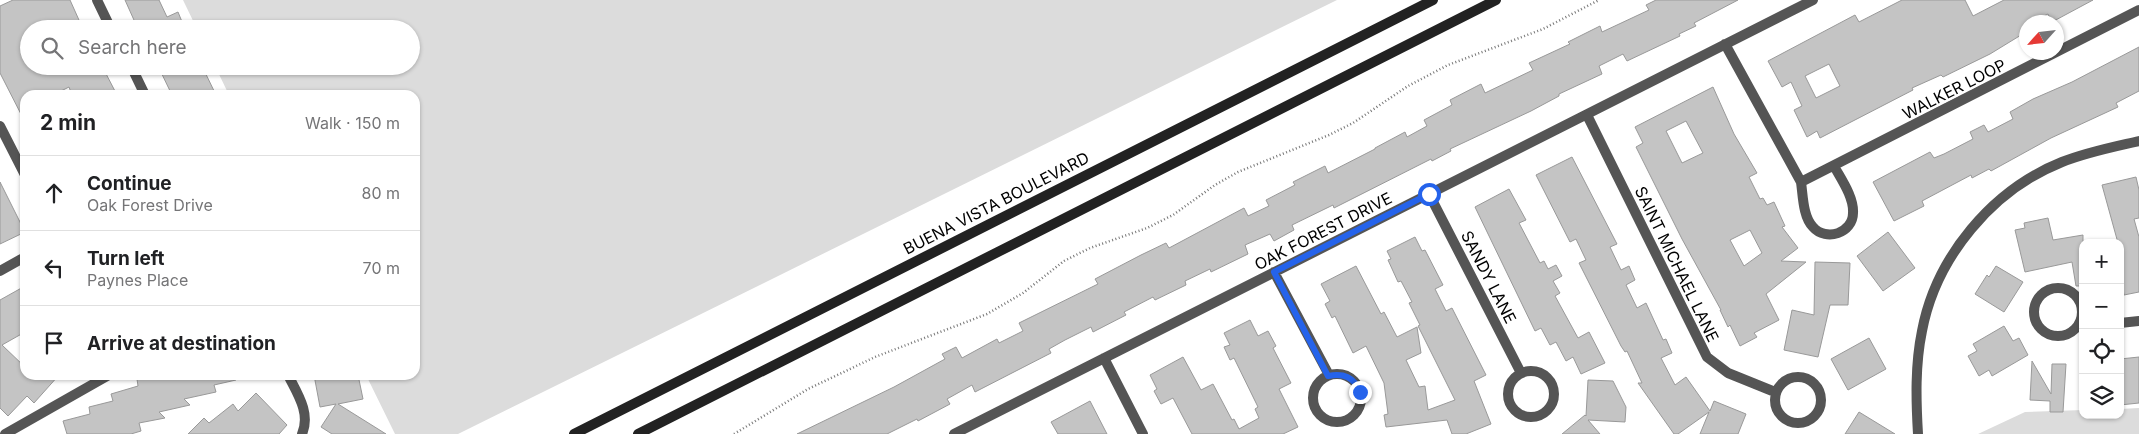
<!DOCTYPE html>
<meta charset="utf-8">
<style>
:root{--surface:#fff;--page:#f2f2f2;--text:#202124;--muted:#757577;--line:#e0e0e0}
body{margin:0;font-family:Inter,sans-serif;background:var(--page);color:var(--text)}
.controls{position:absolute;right:15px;bottom:15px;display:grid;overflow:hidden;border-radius:10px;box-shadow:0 1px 4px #0004}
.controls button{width:45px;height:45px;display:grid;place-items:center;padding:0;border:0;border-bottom:1px solid var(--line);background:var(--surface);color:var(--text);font:25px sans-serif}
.compass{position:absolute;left:2019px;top:15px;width:45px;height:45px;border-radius:50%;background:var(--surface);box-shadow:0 1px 4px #0004;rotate:243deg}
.stop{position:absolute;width:15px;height:15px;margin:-11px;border:4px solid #2563eb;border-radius:50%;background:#fff}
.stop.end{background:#2563eb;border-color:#fff;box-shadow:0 1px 5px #0008}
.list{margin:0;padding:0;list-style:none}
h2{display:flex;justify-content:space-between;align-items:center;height:65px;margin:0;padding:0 20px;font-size:21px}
h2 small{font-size:16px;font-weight:400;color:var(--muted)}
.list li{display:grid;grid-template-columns:32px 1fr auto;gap:15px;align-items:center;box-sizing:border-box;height:75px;padding:0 20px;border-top:1px solid var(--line)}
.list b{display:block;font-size:19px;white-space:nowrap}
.list p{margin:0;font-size:16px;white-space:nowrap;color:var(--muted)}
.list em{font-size:16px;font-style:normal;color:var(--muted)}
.icon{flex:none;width:28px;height:28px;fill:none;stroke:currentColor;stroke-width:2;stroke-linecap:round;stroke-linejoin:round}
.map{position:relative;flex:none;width:2139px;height:434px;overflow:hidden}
.search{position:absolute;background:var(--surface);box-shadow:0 1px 4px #0004;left:20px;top:20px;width:400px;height:55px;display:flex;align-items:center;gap:12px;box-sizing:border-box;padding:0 18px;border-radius:28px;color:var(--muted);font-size:19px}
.panel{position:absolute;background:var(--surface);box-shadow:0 1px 4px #0004;left:20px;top:90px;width:400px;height:290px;border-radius:15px}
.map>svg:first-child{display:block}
</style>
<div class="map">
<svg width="2139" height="434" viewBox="0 0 2139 434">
<rect width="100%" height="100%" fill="#fff"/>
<!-- green -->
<path fill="#dcdcdc" d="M183,0H1337L458,434H395L366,375H415V95H229L215,66H411V29H197Z
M2139,408V434H1978L2025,412L2083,410V415H2120V409Z"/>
<!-- building -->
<path fill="#c4c4c4" stroke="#999" fill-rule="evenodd" d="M13,0H70L83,29H29V66H41L45,74L61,66H102L117,95H72L69,87L53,95H25V122L0,73V6Z
M125,0H159L167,17L178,12L185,29H138Z
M1656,0H1738L1694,23L1696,26L1679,34L1680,36L1627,61L1623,54L1599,66L1602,74L1559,94V96L1531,111L1450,149L1451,151L1432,161L1431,159L1334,208L1333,205L1292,225L1294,230L1274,241L1270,234L1245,245L1248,254L1211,272L1210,269L1185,281L1186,285L1155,300L1153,297L1124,312L1126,315L1093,332L1091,327L1065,340L1049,349L1051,353L975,392L972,385L947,399L950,404L918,421L917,419L887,434H797L894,387L945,359L942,354L956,347L962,358L997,339L999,343L1023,331L1019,323L1098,284L1095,279L1141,255L1166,243L1169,248L1244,208L1248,216L1269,206L1266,200L1295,185L1293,182L1325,166L1328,173L1375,149V148L1405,132L1407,137L1427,126L1424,120L1452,105L1450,100L1481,84L1485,93L1533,70L1529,63L1570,44L1568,42L1600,26L1602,32L1649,10L1646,5Z
M1902,0H1965L1973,16L2004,0H2093L2052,22L2048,14L2031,22H2026V32L1990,54L1943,77L1941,75L1912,88L1913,90L1820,138L1817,131L1807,137L1794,110L1802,106L1791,82L1782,87L1768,61L1855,15L1859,22ZM1829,64L1840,86L1816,98L1805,76Z
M2139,47V91L2116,103L2118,107L2051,138L1991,171L1989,169L1972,178L1971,175L1922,201L1924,206L1894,221L1873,182L1930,152L1934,158L1944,154L1973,139L1970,132L1984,125L1988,132L2013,119L2010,112L2033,99L2072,82Z
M158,66H202L216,95H172Z
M1713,87L1734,134L1757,173L1749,177L1760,199L1763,198L1767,205L1774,202L1785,226L1782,227L1798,248L1781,261L1806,262L1766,294L1779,320L1754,333L1757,337L1740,346L1730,325L1728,327L1720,310H1721L1682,239L1636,147L1643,143L1635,127ZM1686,121L1703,153L1682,163L1666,131ZM1750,230L1762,253L1744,266L1730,240Z
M1572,157L1617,244L1610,247L1621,270L1629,266L1635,280L1626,285L1637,308L1646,303L1663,340L1666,339L1672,353L1661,358L1675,385L1686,377L1710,411L1714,401L1746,414L1738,434H1700L1709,412L1678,434H1674L1638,383H1642L1627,351L1625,352L1621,346L1579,263L1586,260L1576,239L1570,242L1536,175Z
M2136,177L2139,190V218L2134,219L2139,237V292L2124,295L2120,271V243H2118L2102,185Z
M0,182L25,232L0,244Z
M1509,189L1526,220L1519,223L1540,263L1544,261L1548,269L1556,265L1562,276L1553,281L1560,293L1555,296L1578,338L1589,332L1605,363L1581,374L1573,357L1566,361L1556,342L1550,345L1541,328L1535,331L1475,207Z
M2048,218L2053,240L2083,235V286H2076L2072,262L2025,272L2015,230L2025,228L2024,223Z
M1888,232L1915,268L1883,291L1857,256Z
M1415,237L1422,251L1425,250L1443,285L1435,289L1446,311L1452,308L1486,375L1474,381L1491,424L1466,434H1452L1447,420L1386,427L1384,415L1388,414L1384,383L1366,346L1353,353L1335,316L1332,318L1325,304L1330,301L1321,284L1356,266L1381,314L1384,312L1397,337L1417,327L1421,353L1406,360L1419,387L1425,386L1428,410L1455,400L1418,326L1420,325L1409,303L1412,302L1401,281L1398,282L1388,260L1391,259L1387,251Z
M1815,262L1850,263L1848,305H1830L1818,357L1784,350L1792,310L1814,315Z
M1996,266L2023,282L2004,312L1975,294L1987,275L1989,277Z
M25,286V332L2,345L25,367V375H59L34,403L27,396L8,416L0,408V300Z
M1250,320L1258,336L1268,331L1276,346L1273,348L1291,383L1279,389L1298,427L1283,434H1192L1173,398L1161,404L1154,391L1157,389L1150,375L1183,357L1201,390L1213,384L1232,420L1234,419L1239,429L1259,418L1255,409L1258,407L1234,358L1230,360L1224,347L1230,345L1224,333Z
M2004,326L2013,341L2019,338L2028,355L1992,376L1989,370L1979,376L1968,356L1977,351L1973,344Z
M1869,338L1886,369L1848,390L1831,359Z
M2139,357V403L2120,405V359Z
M2032,361L2051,394L2052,364H2066L2063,412H2050V401L2030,400Z
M157,375H236V380L214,385L216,392L184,399L190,405L159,412L165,418L139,423L141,431L131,434H67L63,421L90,414L89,407L113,401L111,394L138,386L137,379Z
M314,375H358L363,399L338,404L386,434H332L321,427L336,404L320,407Z
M1588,380L1613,381L1626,407L1625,422L1588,420L1600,434H1562L1585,415L1586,416Z
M256,393L287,425L279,434H188L204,418L209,423L233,404L238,411Z
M1090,401L1107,434H1058L1051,422Z
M1859,412L1895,434H1845Z"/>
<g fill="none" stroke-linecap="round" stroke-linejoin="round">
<!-- path -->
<path stroke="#777" stroke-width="2.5" stroke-dasharray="1 2.5" stroke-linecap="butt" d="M734,434L808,389L875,357L987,314L1023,293L1064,261L1090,248L1147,228L1173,215L1215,185L1238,172L1329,135L1353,123L1408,86L1448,65L1543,29L1599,0"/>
<!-- street -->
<path stroke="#555" stroke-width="10" d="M97,0L111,29
M1725,44L1801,182L2139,10
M131,66L145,95
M1587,115L1707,357L1728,373L1775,392
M0,126L25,175
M1801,182C1803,196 1803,217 1813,227C1826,242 1853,233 1853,213C1854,197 1841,179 1834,166
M1429,194L1521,373
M0,271L25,257
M1274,272L1329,375
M2034 312a24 24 0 1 1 48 0a24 24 0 1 1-48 0Z
M2120,323L2139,321
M1104,358L1143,434
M1508 394a23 23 0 1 1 46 0a23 23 0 1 1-46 0Z
M1313 398a24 24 0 1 1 48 0a24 24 0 1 1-48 0Z
M288,375C297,393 311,413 302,434
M1775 400a23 23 0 1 1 46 0a23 23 0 1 1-46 0Z
M5,434L109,375
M954,434L1813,0
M1918,434C1916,400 1915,365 1922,331C1936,257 1992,190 2062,162C2087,152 2113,147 2139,141"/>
<!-- secondary -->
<path stroke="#222" stroke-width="10" d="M574,434L1433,0
M638,434L1496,0"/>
</g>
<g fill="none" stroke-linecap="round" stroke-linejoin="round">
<!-- route -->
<path stroke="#2563eb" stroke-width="6" d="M1360,392C1354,377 1344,373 1328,376L1274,272L1429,194"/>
</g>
<g text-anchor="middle" stroke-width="4" stroke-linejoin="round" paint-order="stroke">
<!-- street labels -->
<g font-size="16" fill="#000" stroke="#fff">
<text transform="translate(1954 89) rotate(-27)" y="6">WALKER LOOP</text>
<text transform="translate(996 203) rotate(-27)" y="6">BUENA VISTA BOULEVARD</text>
<text transform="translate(1323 231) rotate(-27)" y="6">OAK FOREST DRIVE</text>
<text transform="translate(1677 264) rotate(64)" y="6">SAINT MICHAEL LANE</text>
<text transform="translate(1489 277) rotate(63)" y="6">SANDY LANE</text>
</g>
</g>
</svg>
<div class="controls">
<button>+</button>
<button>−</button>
<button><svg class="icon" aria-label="locate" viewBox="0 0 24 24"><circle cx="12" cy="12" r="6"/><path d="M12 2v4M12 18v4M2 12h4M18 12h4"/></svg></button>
<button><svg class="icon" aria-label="layers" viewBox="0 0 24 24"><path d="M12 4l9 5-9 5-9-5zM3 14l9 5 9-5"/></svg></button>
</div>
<svg class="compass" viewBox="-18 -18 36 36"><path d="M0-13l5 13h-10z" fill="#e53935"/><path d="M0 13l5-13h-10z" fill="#757577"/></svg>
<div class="stop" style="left:1429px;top:194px"></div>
<div class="stop end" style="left:1360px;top:392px"></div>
<div class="search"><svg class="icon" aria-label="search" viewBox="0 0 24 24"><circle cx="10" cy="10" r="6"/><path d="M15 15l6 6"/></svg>Search here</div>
<section class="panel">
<h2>2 min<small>Walk · 150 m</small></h2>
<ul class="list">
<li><svg class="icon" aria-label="ahead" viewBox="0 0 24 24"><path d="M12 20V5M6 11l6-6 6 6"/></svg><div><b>Continue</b><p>Oak Forest Drive</p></div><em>80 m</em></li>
<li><svg class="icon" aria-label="left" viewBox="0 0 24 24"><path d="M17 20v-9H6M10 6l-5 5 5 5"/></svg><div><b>Turn left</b><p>Paynes Place</p></div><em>70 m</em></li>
<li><svg class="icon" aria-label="arrive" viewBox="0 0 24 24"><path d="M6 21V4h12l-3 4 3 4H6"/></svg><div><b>Arrive at destination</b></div></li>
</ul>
</section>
</div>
